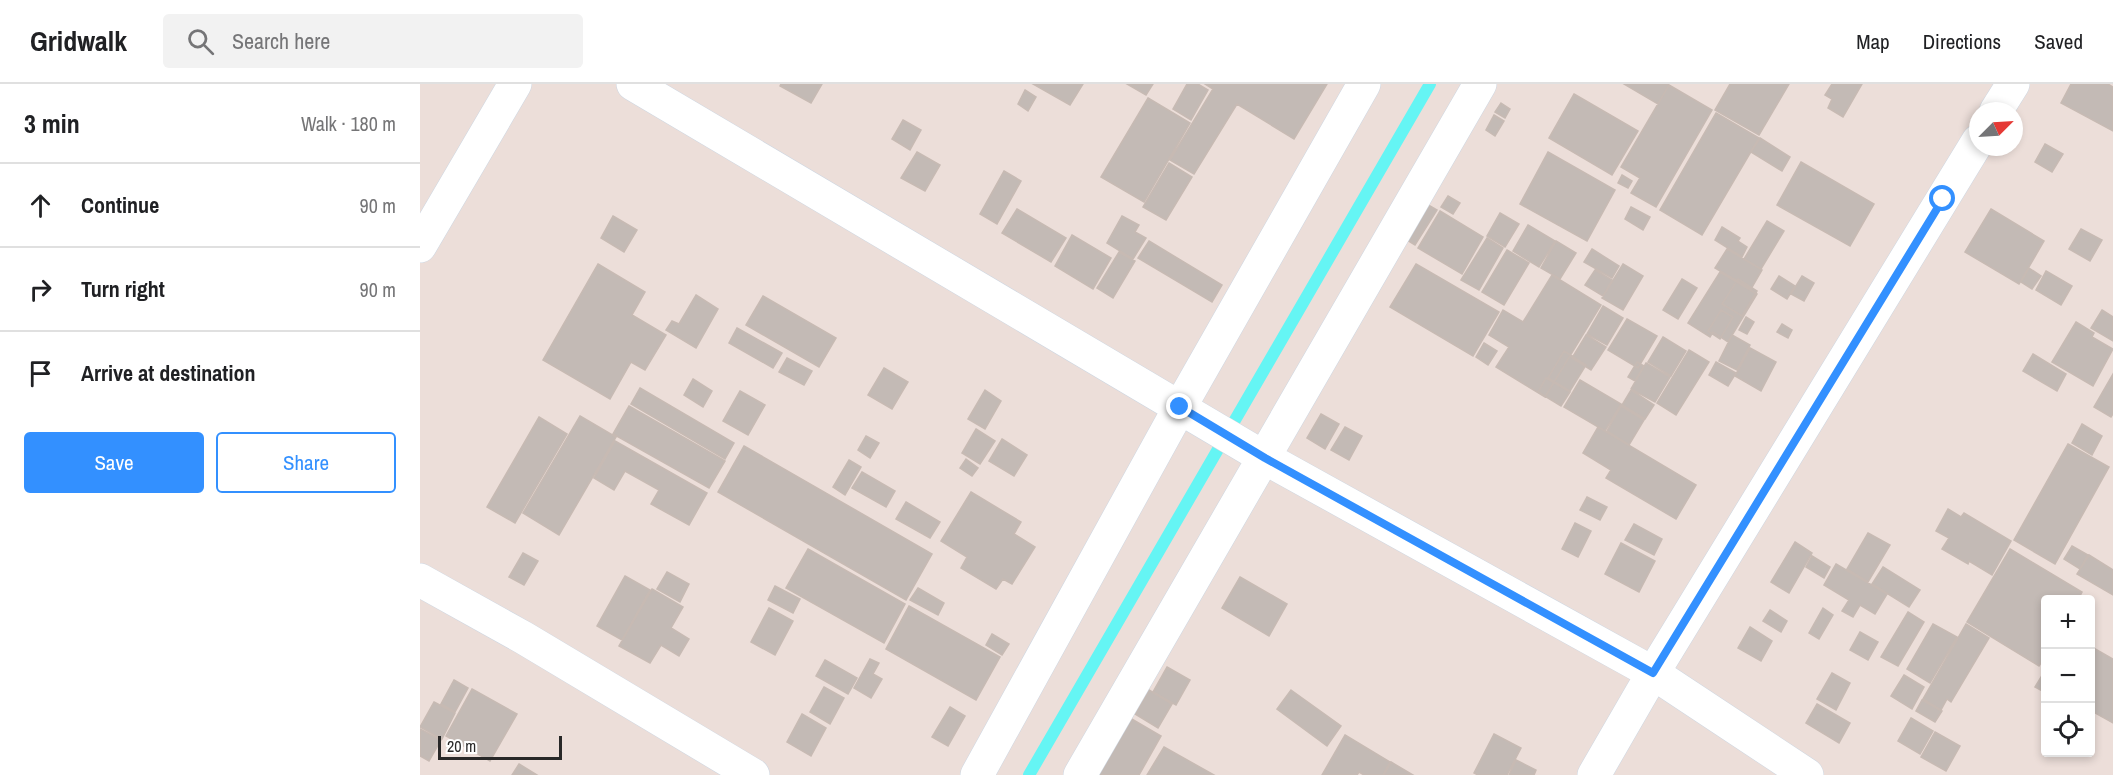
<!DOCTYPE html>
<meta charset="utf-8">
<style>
:root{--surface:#fff;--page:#f2f2f2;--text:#202124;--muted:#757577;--line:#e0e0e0;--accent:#3390ff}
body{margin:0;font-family:"Archivo Narrow",sans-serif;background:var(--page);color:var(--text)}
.controls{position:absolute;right:18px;bottom:18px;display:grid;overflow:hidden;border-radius:6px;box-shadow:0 3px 9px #0003}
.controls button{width:54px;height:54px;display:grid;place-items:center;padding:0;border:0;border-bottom:2px solid var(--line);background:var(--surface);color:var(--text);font:30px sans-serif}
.compass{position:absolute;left:1549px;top:18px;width:54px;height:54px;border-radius:50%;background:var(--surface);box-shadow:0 3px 9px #0003;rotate:66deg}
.scale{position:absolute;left:18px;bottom:15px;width:124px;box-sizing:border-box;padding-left:6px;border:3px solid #282828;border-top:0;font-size:16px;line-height:21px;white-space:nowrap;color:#282828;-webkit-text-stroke:4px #fff;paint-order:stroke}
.stop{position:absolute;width:18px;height:18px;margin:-14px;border:4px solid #3390ff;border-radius:50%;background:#fff}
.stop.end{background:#3390ff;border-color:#fff;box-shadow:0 2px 6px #0008}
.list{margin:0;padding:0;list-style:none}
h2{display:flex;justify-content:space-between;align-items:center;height:78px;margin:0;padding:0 24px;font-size:26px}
h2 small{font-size:20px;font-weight:400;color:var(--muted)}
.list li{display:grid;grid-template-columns:39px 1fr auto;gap:18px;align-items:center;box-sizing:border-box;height:84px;padding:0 24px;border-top:2px solid var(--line)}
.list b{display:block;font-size:22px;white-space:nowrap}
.list em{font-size:20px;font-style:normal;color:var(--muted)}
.actions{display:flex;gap:12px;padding:18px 24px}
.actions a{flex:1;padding:14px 0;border:2px solid var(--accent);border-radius:6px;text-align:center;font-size:21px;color:var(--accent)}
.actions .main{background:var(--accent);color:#fff}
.icon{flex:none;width:33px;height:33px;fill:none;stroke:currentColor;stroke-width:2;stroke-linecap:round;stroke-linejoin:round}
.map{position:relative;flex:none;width:1693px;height:691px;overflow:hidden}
header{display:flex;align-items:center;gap:36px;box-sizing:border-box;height:84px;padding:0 30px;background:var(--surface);border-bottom:2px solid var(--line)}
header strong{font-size:28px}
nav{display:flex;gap:33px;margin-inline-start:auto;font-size:21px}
.search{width:420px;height:54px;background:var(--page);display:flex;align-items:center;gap:15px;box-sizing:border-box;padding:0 21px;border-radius:6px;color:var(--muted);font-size:22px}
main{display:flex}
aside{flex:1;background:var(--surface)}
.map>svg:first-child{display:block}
</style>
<header>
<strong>Gridwalk</strong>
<div class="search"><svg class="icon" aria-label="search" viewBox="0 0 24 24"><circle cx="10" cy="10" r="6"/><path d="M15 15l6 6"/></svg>Search here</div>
<nav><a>Map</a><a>Directions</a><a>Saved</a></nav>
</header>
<main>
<aside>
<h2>3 min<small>Walk · 180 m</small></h2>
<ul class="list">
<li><svg class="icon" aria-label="ahead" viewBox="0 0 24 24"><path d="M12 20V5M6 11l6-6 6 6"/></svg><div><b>Continue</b></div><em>90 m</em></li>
<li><svg class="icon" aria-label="right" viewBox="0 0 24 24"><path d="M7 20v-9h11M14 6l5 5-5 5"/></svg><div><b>Turn right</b></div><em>90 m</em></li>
<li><svg class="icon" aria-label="arrive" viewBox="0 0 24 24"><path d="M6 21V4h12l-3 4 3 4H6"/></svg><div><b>Arrive at destination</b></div></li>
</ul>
<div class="actions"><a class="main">Save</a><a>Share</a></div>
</aside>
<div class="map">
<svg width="1693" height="691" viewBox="0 0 1693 691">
<rect width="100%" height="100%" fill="#ecded9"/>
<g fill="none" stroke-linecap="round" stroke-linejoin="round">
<!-- stream -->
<path stroke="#65f5f4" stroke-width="12" d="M609,691L1010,0"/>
</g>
<!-- building -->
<path fill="#c3bab5" stroke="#c7bab3" stroke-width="1.5" d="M361,0H402L391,19L360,2Z
M613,0H663L650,21Z
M707,0H733L726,11Z
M767,0H778L788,6L771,36L753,25Z
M785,0H907L874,55L817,20L774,90L750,76L793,5Z
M1204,0H1247L1249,1L1238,20Z
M1310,0H1369L1339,51L1295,26Z
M1412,0H1442L1423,33L1408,24L1412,15L1405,11Z
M1651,0H1688L1693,3V47L1641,19Z
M1249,1L1292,26L1236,123L1211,109L1220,94L1201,83Z
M605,6L616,13L608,27L598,20Z
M1154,10L1218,47L1192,91L1129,54Z
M728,14L770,39L724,118L681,93Z
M1081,19L1090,25L1085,34L1075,28Z
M1296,29L1339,54L1282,151L1240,126Z
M1074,31L1084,37L1075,52L1066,46Z
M483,36L501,46L490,66L472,55Z
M1340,54L1370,73L1362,87L1331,68Z
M1625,60L1643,70L1632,88L1615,78Z
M497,68L520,81L505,107L481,94Z
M1128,68L1195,106L1167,157L1100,120Z
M1381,78L1454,120L1430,162L1357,121Z
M749,79L772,93L746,136L723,123Z
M584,87L601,97L577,140L560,130Z
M1202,91L1212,97L1208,104L1198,99Z
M1028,112L1040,119L1033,130L1021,123Z
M998,115L1017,126L995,161L977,150Z
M1211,123L1230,133L1223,146L1205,135Z
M597,125L646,154L631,178L582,149Z
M1571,125L1624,157L1599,200L1545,168Z
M1020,127L1063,153L1042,190L998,164Z
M1080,129L1099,140L1085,163L1067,152Z
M193,132L217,146L204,168L181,154Z
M702,132L719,141L715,148L726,154L713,175L687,159Z
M1347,137L1364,147L1341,185L1324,175Z
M1108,141L1135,157L1119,183L1093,167Z
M1302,143L1320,154L1318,157L1327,163L1322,173L1295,156Z
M1661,145L1682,156L1670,177L1649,165Z
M652,151L691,174L673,205L635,182Z
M1067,154L1083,164L1059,206L1041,196Z
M729,157L802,201L792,218L718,174Z
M1136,157L1156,169L1140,195L1121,184Z
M1172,165L1199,182L1192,194L1164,178Z
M1307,165L1342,186L1331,205L1295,184Z
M1087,166L1109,179L1084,221L1062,208Z
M699,168L715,177L693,214L677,204Z
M178,180L225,208L212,231L246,251L225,286L211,278L190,315L123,276Z
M996,180L1079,228L1053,272L970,223Z
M1203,180L1223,192L1203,226L1182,214Z
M1609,184L1621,192L1612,205L1601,198Z
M1175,186L1192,196L1183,212L1165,201Z
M1626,187L1652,202L1641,221L1616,206Z
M1300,188L1337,210L1308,258L1293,248L1290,253L1268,239Z
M1132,191L1181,221L1125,313L1076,283L1089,263L1069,251L1083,226L1103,238Z
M1359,192L1375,202L1367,215L1351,205Z
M1382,192L1394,199L1384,217L1371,210Z
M1262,195L1277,204L1258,235L1243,226Z
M1318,195L1337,207L1322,232L1302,220Z
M276,211L298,225L276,264L246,246L252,237L259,240Z
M343,212L416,254L399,283L326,241Z
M1183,222L1203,234L1187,261L1167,250Z
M1301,226L1313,233L1300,255L1288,247Z
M1682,226L1693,233V257L1671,244Z
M1326,233L1334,238L1327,250L1319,246Z
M1207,235L1237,252L1218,284L1188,266Z
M1656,238L1674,249L1672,253L1693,265L1673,302L1632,278Z
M1362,240L1372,246L1368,254L1357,248Z
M317,244L362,269L353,284L309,259Z
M1166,251L1186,263L1171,286L1152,274Z
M1312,251L1330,261L1317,286L1299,277Z
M1243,253L1266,267L1251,292L1228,278Z
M1064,259L1077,267L1068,281L1056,273Z
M1330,264L1356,278L1341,307L1315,292Z
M1269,266L1289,278L1256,331L1237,319Z
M1144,267L1166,281L1150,307L1128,294Z
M1613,270L1646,290L1637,307L1603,287Z
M367,274L392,287L384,301L359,288Z
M1217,278L1224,282L1215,297L1208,293Z
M1296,278L1316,289L1308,302L1289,291Z
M1226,279L1250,293L1235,318L1211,305Z
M464,284L488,298L472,325L448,311Z
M1693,290V330L1691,333L1674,323Z
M1126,294L1150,308L1141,322L1118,308Z
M273,295L292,307L283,323L264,311Z
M1160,296L1201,320L1185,347L1144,323Z
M220,304L314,359L305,375L211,320Z
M565,306L581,317L565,345L548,335Z
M1211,306L1234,321L1225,335L1202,321Z
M320,307L345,321L328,351L303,337Z
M209,322L305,377L289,404L193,350Z
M1201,322L1224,336L1209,361L1187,347Z
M901,330L919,340L905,365L887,354Z
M160,332L196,353L139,451L103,429Z
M119,333L147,350L95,439L67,423Z
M1662,340L1682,352L1672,371L1652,359Z
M925,343L942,352L929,376L911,366Z
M1178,343L1276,401L1256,435L1186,394L1191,386L1163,369Z
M556,345L575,357L560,380L542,369Z
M446,352L459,359L450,374L438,366Z
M582,355L607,371L594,392L569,377Z
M195,357L287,409L269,441L231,420L239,406L205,387L194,406L174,394Z
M1648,360L1689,383L1635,480L1594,456Z
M324,362L512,470L486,516L298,408Z
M546,375L558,384L552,392L540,384Z
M429,376L441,383L425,411L413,403Z
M442,388L475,407L466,423L432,404Z
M551,408L601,438L594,450L615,463L592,500L583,495L576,505L541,484L547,473L521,457Z
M1167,413L1187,423L1180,436L1160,426Z
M486,418L520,438L510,454L476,435Z
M1528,425L1541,433L1544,429L1591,457L1572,491L1549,477L1548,480L1522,465L1529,454L1516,447Z
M1155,439L1171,447L1158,473L1142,465Z
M1214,440L1242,455L1234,471L1205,456Z
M1448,449L1470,461L1448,498L1427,485Z
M1375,458L1392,469L1369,509L1351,498Z
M1201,459L1235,477L1219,508L1185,490Z
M1652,462L1668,471L1660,485L1644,475Z
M388,465L485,520L464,559L366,504Z
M1590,465L1662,508L1658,516H1626V571L1619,582L1547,538Z
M103,469L118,477L104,501L89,493Z
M1669,471L1693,486V511L1657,490Z
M1392,472L1410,483L1404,494L1386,483Z
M1416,480L1467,510L1455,530L1440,521L1433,533L1422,527L1429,516L1404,501Z
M1463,483L1500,506L1489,523L1452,500Z
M247,488L269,500L260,518L237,505Z
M205,492L230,506L202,556L177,542Z
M820,493L867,520L849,552L802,524Z
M355,502L380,515L373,529L348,516Z
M498,504L524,519L518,531L490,516Z
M232,505L263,523L251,544L269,555L259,572L241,561L230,579L199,562Z
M489,522L580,573L556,616L466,565Z
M349,524L373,537L355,571L331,558Z
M1403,524L1413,531L1399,555L1389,549Z
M1350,526L1367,537L1361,548L1343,537Z
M1488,528L1504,538L1478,582L1461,573Z
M1513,540L1537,553L1510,599L1487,585Z
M1546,540L1569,554L1531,618L1527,615L1521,626L1503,615Z
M1330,543L1352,557L1341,577L1318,564Z
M1440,548L1458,558L1448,576L1430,566Z
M572,550L589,560L582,571L566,561Z
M1670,562L1693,575V639L1670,626Z
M450,575L459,579L453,590L462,595L451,614L434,604Z
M405,576L437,594L428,610L396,592Z
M747,583L770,596L756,621L733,608Z
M1626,585V609L1615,603Z
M1412,589L1430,599L1416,626L1397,615Z
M1484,591L1504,603L1492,625L1471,612Z
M34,596L48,604L35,628L21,620Z
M404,603L424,614L410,640L390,628Z
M52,605L97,630L70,677L26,652Z
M729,606L752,620L738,644L715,630Z
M871,606L921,642L907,662L857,625Z
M1502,616L1522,627L1515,638L1496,627Z
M14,618L35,629L22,655L0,643Z
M1397,620L1430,639L1419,659L1386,639Z
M530,623L545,632L528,662L512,653Z
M382,630L406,644L391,672L367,658Z
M710,634L741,652L719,691H677Z
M1491,634L1513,647L1500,670L1478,657Z
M0,645L21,656L9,677L0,672Z
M1515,648L1540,662L1526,687L1501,673Z
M1074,650L1101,664L1087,691H1058L1054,689Z
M925,651L970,678L963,691H944L939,688L937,691H902Z
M744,663L794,691H727Z
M1096,676L1116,686L1114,691H1089Z
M971,678L993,691H964Z
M99,680L117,691H92Z"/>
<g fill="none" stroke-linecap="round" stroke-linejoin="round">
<defs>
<path id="street" d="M213,0L845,374L1233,589L1387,691
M1576,27L1593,0
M0,162L95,0
M0,496L104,554L333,691
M557,691L760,323L944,0
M660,691L1060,0
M1174,691L1233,589L1558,57"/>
</defs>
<!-- street casing -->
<use href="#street" stroke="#ced7e2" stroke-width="34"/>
<!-- street -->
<use href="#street" stroke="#fff" stroke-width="33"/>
</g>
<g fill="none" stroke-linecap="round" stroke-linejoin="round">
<!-- route -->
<path stroke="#3390ff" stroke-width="8" d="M760,323L845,374L1233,589L1523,115"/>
</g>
</svg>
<div class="controls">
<button>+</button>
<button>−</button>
<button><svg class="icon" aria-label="locate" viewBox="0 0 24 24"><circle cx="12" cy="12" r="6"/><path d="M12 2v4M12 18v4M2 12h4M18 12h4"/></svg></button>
</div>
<svg class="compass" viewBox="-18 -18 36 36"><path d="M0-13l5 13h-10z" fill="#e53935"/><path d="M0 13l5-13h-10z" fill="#757577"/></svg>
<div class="scale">20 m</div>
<div class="stop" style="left:1523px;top:115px"></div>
<div class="stop end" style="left:760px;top:323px"></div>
</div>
</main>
